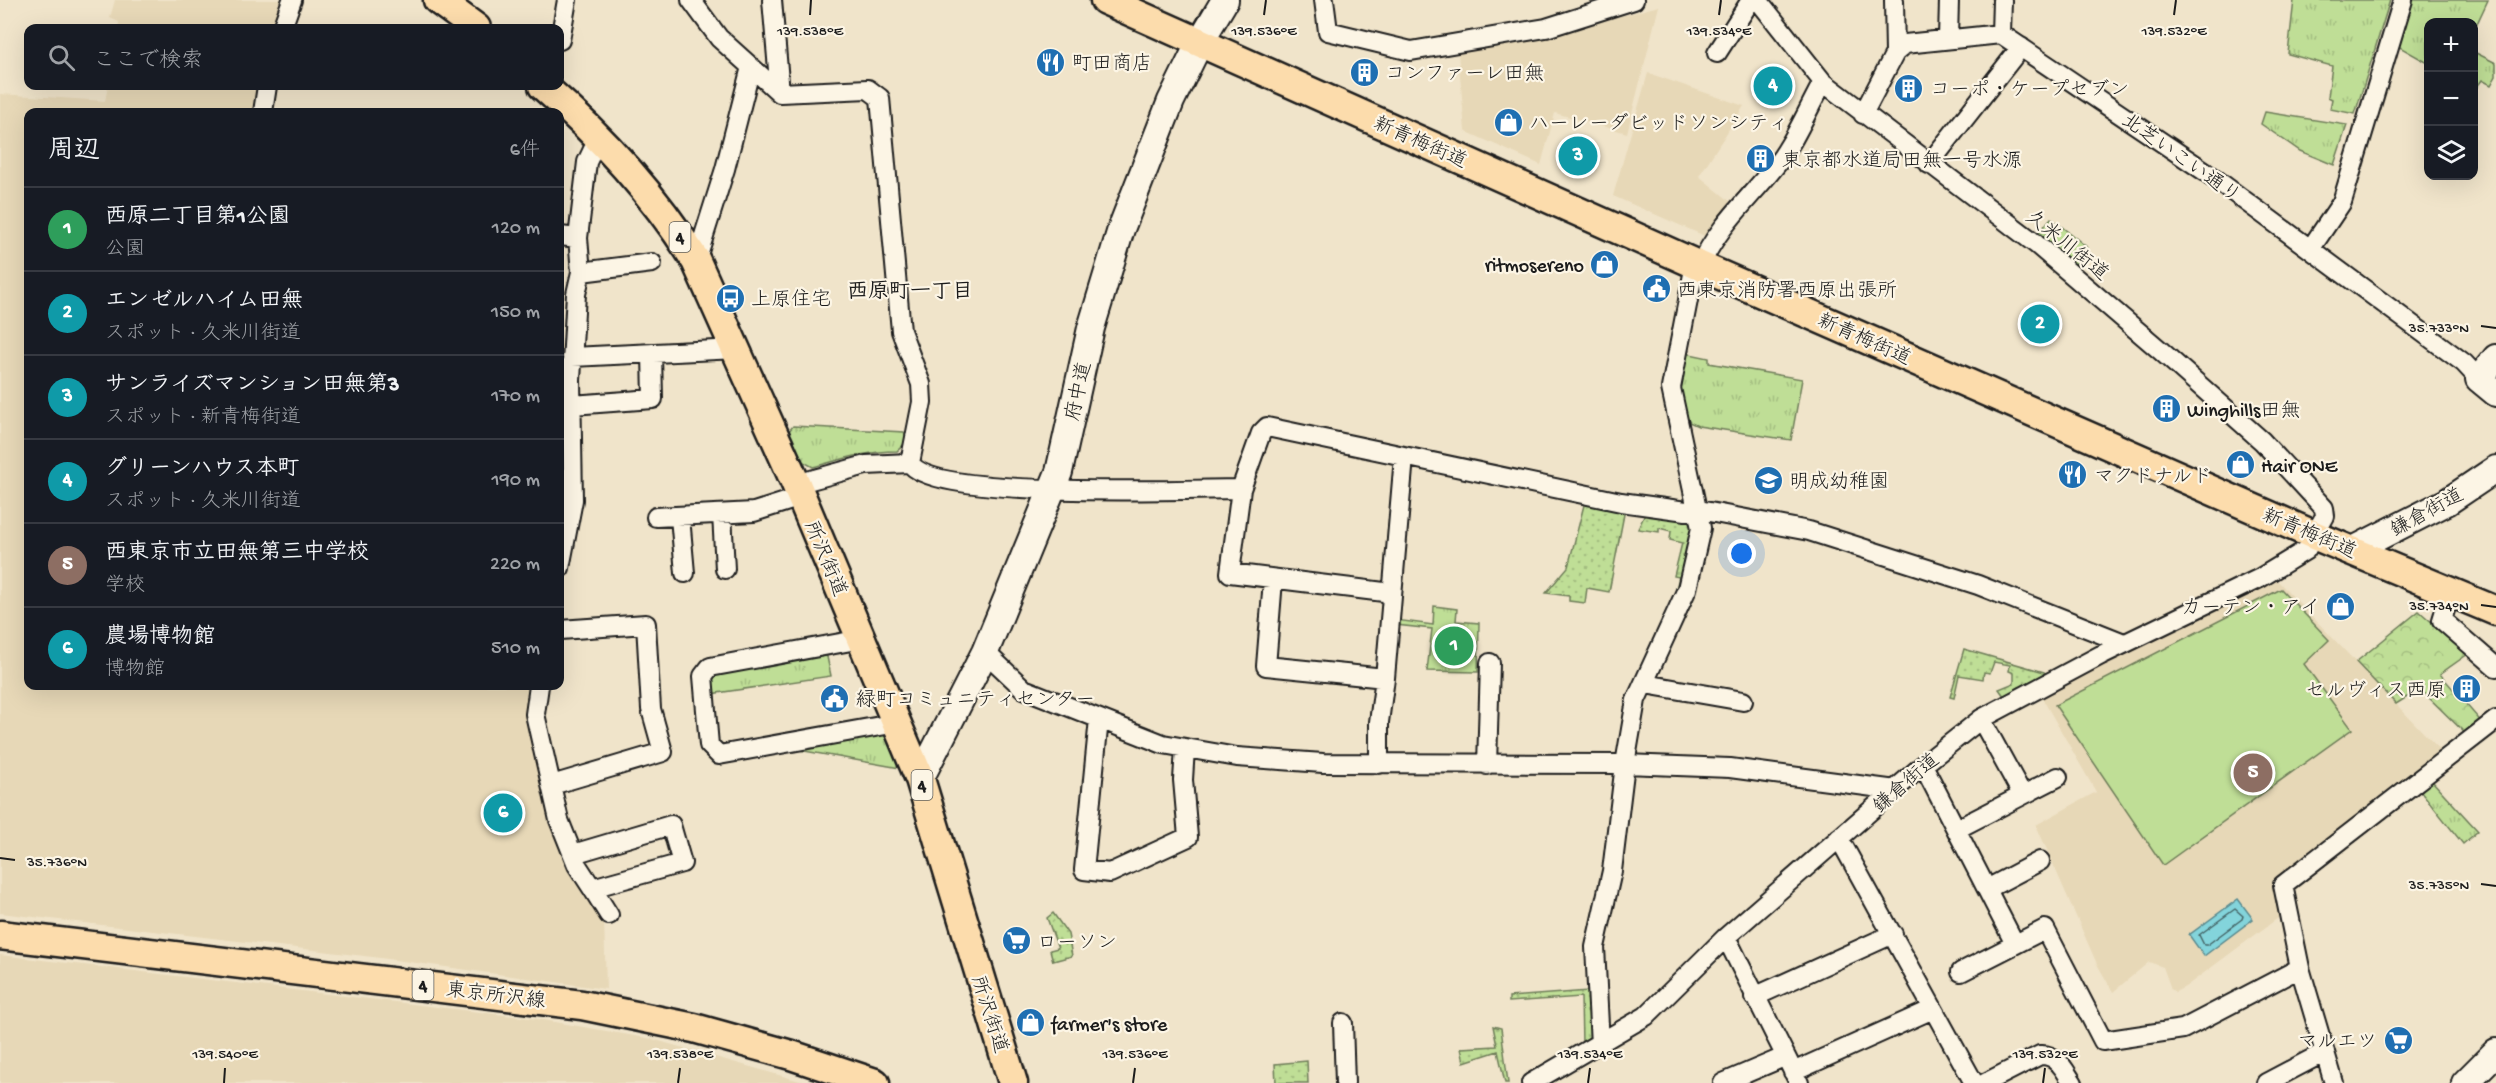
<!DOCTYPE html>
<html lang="ja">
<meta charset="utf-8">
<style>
:root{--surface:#171b24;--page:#20242c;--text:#f1f3f6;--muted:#9ea1a6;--line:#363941;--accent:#d93025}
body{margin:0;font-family:"Gochi Hand","Klee One",sans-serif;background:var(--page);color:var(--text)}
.controls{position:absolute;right:18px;top:18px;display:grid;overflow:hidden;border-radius:12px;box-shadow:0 6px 24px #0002}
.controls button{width:54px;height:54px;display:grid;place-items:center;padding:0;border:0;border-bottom:2px solid var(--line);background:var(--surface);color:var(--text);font:30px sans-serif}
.you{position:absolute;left:1742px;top:554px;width:21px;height:21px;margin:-15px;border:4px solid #fff;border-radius:50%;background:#1a73e8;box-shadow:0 0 0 9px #1a73e833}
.badge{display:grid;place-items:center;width:39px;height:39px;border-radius:50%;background:var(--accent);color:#fff;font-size:20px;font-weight:700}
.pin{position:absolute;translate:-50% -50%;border:3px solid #fff;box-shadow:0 2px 6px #0006}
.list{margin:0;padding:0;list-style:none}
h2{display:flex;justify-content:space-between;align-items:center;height:78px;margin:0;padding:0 24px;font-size:26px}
h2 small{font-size:20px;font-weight:400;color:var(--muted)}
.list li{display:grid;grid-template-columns:39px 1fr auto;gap:18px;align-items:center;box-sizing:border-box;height:84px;padding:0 24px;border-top:2px solid var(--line)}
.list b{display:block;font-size:22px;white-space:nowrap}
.list p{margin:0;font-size:20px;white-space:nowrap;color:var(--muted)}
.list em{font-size:20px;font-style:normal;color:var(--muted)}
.icon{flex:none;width:33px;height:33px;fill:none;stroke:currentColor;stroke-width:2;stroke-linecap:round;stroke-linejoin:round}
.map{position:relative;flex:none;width:2496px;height:1083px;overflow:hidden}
.search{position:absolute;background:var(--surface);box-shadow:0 6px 24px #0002;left:24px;top:24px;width:540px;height:66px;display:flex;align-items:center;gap:15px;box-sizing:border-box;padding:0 21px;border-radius:12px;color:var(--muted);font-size:22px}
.panel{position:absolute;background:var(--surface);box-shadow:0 6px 24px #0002;left:24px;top:108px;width:540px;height:582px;border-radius:12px}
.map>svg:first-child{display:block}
</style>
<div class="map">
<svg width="2496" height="1083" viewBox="0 0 2496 1083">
<defs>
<pattern id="grass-tufts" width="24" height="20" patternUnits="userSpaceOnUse" patternTransform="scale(1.5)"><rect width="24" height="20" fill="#bfde96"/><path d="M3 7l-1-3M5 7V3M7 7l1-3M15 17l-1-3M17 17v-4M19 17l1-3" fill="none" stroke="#a4be81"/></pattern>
<pattern id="forest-crowns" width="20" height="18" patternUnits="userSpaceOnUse" patternTransform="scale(1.5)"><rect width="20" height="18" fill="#bfde96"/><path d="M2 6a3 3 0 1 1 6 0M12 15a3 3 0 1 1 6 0" fill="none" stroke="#a4be81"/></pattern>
<pattern id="garden-dots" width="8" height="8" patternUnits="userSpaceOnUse" patternTransform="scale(1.5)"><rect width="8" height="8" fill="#bfde96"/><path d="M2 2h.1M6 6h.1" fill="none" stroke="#a4be81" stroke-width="1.8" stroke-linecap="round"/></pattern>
</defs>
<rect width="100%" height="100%" fill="#f0e4ca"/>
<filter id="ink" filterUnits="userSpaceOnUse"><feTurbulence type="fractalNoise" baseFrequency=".0167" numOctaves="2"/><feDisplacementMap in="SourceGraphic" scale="12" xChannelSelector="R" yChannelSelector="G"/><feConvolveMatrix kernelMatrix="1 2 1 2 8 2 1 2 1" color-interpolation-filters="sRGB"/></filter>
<g filter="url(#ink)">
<!-- built -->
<path fill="#e7d8b7" d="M115,0H283L273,28H118L119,22L110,18Z
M1659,6L1627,133L1555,113L1541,165L1465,131L1458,53L1537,38Z
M1648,73L1744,106L1699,176L1731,202L1707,237L1613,196Z
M108,86H257L251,112H28V686H535L547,779L604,918L606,989L373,957L0,913V94L105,101Z
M560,344L569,345L568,486L560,535Z
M2276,579L2445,755L2275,882L2282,915L2185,987L2175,992L2171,989L2163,967L2149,962L2113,992L2097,964L2036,825L2096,792L2041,696Z
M0,955L538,1019L652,1039L807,1083H0Z"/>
<!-- grass -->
<path fill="url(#grass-tufts)" stroke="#6e7d59" stroke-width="1.5" d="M2294,0H2390L2355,114L2330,109L2332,99L2328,97L2332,66L2288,54Z
M2412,0H2488L2474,30V22H2428V63L2396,45Z
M2474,52L2496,63V76L2491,85L2482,80L2477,87L2474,85Z
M2265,112L2347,125L2334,165L2300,151L2261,124Z
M2051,218L2088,248L2074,266L2036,236Z
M1685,353L1709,358V363L1802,379L1791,440L1698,426L1689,422L1679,393Z
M793,426L904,432C909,441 904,445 897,451C868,451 842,459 813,467L802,461L789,431Z
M1434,606L1457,609L1456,621L1479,623L1478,672L1427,671L1432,629L1396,625V620L1433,625Z
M826,652L831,676L710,694L713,672Z
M887,733L900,768L799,750Z
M2432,781L2478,831L2463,844L2420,790Z"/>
<!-- forest -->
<path fill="url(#forest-crowns)" stroke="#6e7d59" stroke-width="1.5" d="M2419,611L2468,654L2440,674L2484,725L2468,736L2420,689L2396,704L2356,662Z"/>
<!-- garden -->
<path fill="url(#garden-dots)" stroke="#6e7d59" stroke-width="1.5" d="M1588,502L1625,509L1609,592L1587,588L1585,603L1569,601V596L1546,593L1568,567L1584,505Z
M1646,512L1690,517L1694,522L1679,589H1676L1679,577L1674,576L1682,543L1670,540L1671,531L1659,528V532L1638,529Z
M1964,649L2044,672L2046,674L2004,696L1999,689L2014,683V673L2009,671L2010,665L1994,662L1990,673L1984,672L1983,679L1959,675L1954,698L1950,697Z
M1053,913L1068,934L1072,956L1053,961L1050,950L1058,948L1047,918Z
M1588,991L1590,1036L1582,1044L1581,997L1509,1002V997Z
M1493,1026L1501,1028L1508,1083H1505L1498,1051L1464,1062L1461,1048L1497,1046Z
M1307,1061L1308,1083H1276L1275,1064Z"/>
<!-- pitch -->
<path fill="#bfde96" stroke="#6e7d59" stroke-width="1.5" d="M2281,589L2329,640L2304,664L2352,729L2163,865L2055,705Z"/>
<!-- water -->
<path fill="#83d4db" stroke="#5a8a8f" stroke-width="1.5" d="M2238,899L2253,919L2204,956L2189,935Z"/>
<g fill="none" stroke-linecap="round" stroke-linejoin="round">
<!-- shore -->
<path stroke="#456668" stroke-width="1.5" d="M2235,909L2243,916L2242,919L2207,945H2204L2199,935Z"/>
<defs>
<path id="street" d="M691,0L719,38L780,93L868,89L880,98L901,331L921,384L922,402L910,463
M772,0L780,93
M1324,0L1328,31L1411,51L1546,28L1634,0
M1894,0L1895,53
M282,28L292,0
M2001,34L2002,0
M1948,39L1949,0
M560,40L567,0
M1717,53L1751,0
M263,112L267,86
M1863,114L1895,53L1905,44L2001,34L2206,172L2464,363L2479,379
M1929,164L2021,47
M560,236L578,238
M2311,248L2342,202L2403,0
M696,261L725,169L751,67
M1700,266C1717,228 1746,202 1772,170C1792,147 1808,109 1823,82
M581,272L652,263
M572,357L737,349
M572,405L653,399L652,353
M910,463C933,500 1190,489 1241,489
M796,484L866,465L910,463
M722,514L725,569
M656,517L754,512L801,497
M680,517L685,573
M560,568L573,500L571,380L576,294L581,272L578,238L587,162L598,139
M1273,580L1266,666L1385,678
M2451,590L2442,620L2496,667
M1392,593L1230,573L1241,489L1261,433L1267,427L1621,502L1686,511L1699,510L1809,531L1978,585L2124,643
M862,639L710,667L703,676L709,745L719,755L897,723
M985,652L1024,689L1163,744L1237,757L1323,763L1625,764L1730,768L1896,790
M1645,684L1743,701
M539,686L535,714L559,820L577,865L592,888L682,863L671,825L573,854
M1099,719L1084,870L1110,873L1188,837L1183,780L1185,748
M1981,719L2022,794
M1379,764V722L1385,678L1404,457
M1487,765L1490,663
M1923,765L2015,944
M552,785L663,752L651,709L646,624L560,630
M1957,829L2058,777
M1839,838L1974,1083
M592,888L609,915
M1987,889L2040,861
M1726,937L1799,1083
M1961,972L2045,929L2103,1041L2183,1029L2300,968
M1754,997L1893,934
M1343,1023L1345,1083
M1600,1045L1595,947L1612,871L1625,764L1636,700L1687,589L1701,528L1671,388L1695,264
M1793,1072L1933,1009
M1531,1083L1646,1016L1726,937L1923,765L1981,719L2101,655L2260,578L2306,550L2325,516L2324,508L2262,441L2161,351L2036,244L1823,82L1758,0
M1723,1083L1784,1057
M1985,1083L2040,1055C2058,1054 2064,1070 2073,1083
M2266,1083L2325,1052
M2334,1083L2300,968L2283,885L2496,720"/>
<path id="secondary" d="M2496,358L2479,379L2496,393
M2353,550L2447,502L2496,469
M920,779L985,652L1059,472L1091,328L1121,229L1171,101L1200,42L1225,0
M2465,1083L2496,1052"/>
<path id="primary" d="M438,0L476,28
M1105,0L1700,266L2316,536L2496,611
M543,86C601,136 655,196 696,261L796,484L920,779L1013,1083
M0,935L582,1005L694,1028L791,1055L875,1083"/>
</defs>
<!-- street casing -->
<use href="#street" stroke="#1c1c1c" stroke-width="22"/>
<!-- secondary casing -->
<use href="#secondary" stroke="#1c1c1c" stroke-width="30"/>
<!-- primary casing -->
<use href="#primary" stroke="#1c1c1c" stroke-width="33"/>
<!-- street -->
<use href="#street" stroke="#fcf5e5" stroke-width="18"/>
<!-- secondary -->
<use href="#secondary" stroke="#fcf5e5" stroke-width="26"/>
<!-- primary -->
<use href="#primary" stroke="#fcdcac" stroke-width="28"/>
</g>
</g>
<!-- ticks -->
<path fill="none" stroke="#1c1c1c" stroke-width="2" d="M810,15L811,0M1264,15L1266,0M1719,15L1721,0M2174,15L2176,0M2481,326L2496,328M2481,605L2496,607M0,858L15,860M2481,884L2496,886M224,1083L225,1068M678,1083L680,1068M1133,1083L1135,1068M1588,1083L1590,1068M2043,1083L2045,1068"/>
<!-- icons -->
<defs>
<symbol id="restaurant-disc" viewBox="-11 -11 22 22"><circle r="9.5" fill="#1f6fb2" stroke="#fcf5e5"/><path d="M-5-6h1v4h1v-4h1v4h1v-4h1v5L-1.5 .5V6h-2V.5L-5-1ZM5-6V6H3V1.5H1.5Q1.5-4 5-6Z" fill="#fff"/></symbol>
<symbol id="building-disc" viewBox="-11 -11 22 22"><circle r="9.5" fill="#1f6fb2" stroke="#fcf5e5"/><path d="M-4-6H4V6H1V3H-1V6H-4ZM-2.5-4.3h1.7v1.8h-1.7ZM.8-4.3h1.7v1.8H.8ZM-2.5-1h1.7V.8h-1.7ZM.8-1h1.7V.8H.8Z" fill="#fff"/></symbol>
<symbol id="shop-disc" viewBox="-11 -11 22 22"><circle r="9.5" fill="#1f6fb2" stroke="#fcf5e5"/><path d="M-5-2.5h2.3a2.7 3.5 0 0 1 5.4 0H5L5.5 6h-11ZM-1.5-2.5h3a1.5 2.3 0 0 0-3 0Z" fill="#fff"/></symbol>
<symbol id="civic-disc" viewBox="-11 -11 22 22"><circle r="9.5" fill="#1f6fb2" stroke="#fcf5e5"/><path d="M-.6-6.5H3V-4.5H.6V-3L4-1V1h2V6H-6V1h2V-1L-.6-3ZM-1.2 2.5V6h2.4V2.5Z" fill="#fff"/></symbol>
<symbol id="bus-disc" viewBox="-11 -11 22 22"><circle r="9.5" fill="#1f6fb2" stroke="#fcf5e5"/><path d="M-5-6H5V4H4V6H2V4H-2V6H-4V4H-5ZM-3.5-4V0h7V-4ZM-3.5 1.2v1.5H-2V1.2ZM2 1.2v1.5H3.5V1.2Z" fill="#fff"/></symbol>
<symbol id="school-disc" viewBox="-11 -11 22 22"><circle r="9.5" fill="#1f6fb2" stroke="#fcf5e5"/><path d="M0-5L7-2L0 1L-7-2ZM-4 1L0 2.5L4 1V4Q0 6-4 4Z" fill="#fff"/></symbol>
<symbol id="supermarket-disc" viewBox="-11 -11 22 22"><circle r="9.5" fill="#1f6fb2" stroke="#fcf5e5"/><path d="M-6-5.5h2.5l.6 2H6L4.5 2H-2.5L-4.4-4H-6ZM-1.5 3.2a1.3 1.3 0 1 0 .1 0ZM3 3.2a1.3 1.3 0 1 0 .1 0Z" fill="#fff"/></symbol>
</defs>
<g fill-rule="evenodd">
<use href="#restaurant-disc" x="1034" y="46" width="33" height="33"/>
<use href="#building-disc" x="1348" y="56" width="33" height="33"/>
<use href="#building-disc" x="1892" y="72" width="33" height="33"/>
<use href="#shop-disc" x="1492" y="106" width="33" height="33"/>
<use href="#building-disc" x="1744" y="142" width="33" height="33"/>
<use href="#shop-disc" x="1588" y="248" width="33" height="33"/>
<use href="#civic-disc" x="1640" y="272" width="33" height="33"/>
<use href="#bus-disc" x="714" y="282" width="33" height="33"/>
<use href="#building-disc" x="2150" y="392" width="33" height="33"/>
<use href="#shop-disc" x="2224" y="448" width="33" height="33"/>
<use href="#restaurant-disc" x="2056" y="458" width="33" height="33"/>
<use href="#school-disc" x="1752" y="464" width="33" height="33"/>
<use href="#shop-disc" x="2324" y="590" width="33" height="33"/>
<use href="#building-disc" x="2450" y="672" width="33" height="33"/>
<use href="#civic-disc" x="818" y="682" width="33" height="33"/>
<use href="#supermarket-disc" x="1000" y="924" width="33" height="33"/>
<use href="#shop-disc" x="1014" y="1006" width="33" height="33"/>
<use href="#supermarket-disc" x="2382" y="1024" width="33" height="33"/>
</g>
<g text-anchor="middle" stroke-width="4.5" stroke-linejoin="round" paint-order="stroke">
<!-- shield labels -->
<g fill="#fcf5e5" stroke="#5f5d58" stroke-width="1.5">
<rect x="669.5" y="222" width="21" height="30" rx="4.5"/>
<rect x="911.5" y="770" width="21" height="30" rx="4.5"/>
<rect x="412.5" y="970" width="21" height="30" rx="4.5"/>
</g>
<g font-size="18" font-weight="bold" fill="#1c1c1c">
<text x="680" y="243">4</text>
<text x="922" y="791">4</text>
<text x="423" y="991">4</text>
</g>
<!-- poi labels -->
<g font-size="20" fill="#1c1c1c" stroke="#fcf5e5" text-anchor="start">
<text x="1072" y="69">町田商店</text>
<text x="1385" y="79">コンファーレ田無</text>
<text x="1930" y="95">コーポ・ケープセブン</text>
<text x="1529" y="129">ハーレーダビッドソンシティ</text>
<text x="1782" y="166">東京都水道局田無一号水源</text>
<text x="1584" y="271" text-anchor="end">ritmosereno</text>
<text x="1677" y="296">西東京消防署西原出張所</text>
<text x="751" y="305">上原住宅</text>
<text x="2187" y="416">Winghills田無</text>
<text x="2261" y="472">Hair ONE</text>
<text x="2094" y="482">マクドナルド</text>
<text x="1789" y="487">明成幼稚園</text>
<text x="2320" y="613" text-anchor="end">カーテン・アイ</text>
<text x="2446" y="696" text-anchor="end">セルヴィス西原</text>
<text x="856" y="705">緑町コミュニティセンター</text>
<text x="1037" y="948">ローソン</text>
<text x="1051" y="1030">farmer's store</text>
<text x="2377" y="1047" text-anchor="end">マルエツ</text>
</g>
<!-- street labels -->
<g font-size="20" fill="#1c1c1c" stroke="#fcf5e5">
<text transform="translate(1421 141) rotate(24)" y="7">新青梅街道</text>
<text transform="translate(2182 157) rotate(35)" y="7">北芝いこい通り</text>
<text transform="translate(2068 244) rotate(39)" y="7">久米川街道</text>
<text transform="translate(1865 338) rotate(24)" y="7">新青梅街道</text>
<text transform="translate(1077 391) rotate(-78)" y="7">府中道</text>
<text transform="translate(2426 511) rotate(-29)" y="7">鎌倉街道</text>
<text transform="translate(2310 532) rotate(23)" y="7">新青梅街道</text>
<text transform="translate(827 558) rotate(67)" y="7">所沢街道</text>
<text transform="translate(1905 782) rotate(-41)" y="7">鎌倉街道</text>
<text transform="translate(496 994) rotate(7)" y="7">東京所沢線</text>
<text transform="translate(991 1014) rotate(72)" y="7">所沢街道</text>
</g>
<!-- neighbourhood labels -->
<g font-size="21" font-weight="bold" fill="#1c1c1c" stroke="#fcf5e5">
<text x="910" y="297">西原町一丁目</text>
</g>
</g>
<g font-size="15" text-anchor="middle" fill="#1c1c1c" stroke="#fcf5e5" stroke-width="4.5" stroke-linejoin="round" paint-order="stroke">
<text x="810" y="35">139.538°E</text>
<text x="1264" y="35">139.536°E</text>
<text x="1719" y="35">139.534°E</text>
<text x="2174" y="35">139.532°E</text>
<text x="2439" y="332">35.733°N</text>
<text x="2439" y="610">35.734°N</text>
<text x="57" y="866">35.736°N</text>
<text x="2439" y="889">35.735°N</text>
<text x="225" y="1058">139.540°E</text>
<text x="680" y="1058">139.538°E</text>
<text x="1135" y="1058">139.536°E</text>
<text x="1590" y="1058">139.534°E</text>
<text x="2045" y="1058">139.532°E</text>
</g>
</svg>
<div class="controls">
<button>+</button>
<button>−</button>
<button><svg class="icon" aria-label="layers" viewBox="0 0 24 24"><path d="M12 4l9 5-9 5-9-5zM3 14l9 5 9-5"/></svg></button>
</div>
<div class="you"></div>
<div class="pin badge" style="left:1454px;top:646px;background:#2e9e5b">1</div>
<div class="pin badge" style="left:2040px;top:324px;background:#0f9aa8">2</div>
<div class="pin badge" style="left:1578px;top:156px;background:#0f9aa8">3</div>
<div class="pin badge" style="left:1773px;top:86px;background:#0f9aa8">4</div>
<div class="pin badge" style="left:2253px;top:773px;background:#8d6e63">5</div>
<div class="pin badge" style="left:503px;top:813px;background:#0f9aa8">6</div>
<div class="search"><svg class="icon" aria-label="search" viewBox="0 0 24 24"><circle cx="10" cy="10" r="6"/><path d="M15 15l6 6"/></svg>ここで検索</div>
<section class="panel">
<h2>周辺<small>6件</small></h2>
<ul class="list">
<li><span class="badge" style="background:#2e9e5b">1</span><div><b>西原二丁目第1公園</b><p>公園</p></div><em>120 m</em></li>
<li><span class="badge" style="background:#0f9aa8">2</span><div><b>エンゼルハイム田無</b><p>スポット · 久米川街道</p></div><em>150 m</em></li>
<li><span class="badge" style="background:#0f9aa8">3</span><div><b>サンライズマンション田無第3</b><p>スポット · 新青梅街道</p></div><em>170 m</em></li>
<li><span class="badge" style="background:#0f9aa8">4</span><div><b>グリーンハウス本町</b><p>スポット · 久米川街道</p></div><em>190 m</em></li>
<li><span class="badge" style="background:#8d6e63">5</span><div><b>西東京市立田無第三中学校</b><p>学校</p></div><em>220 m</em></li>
<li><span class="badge" style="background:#0f9aa8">6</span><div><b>農場博物館</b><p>博物館</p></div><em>510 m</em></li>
</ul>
</section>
</div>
